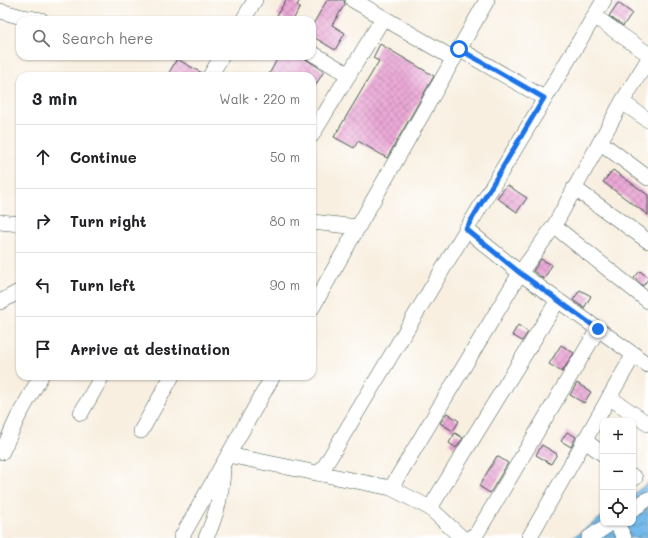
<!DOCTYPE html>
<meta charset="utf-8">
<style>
:root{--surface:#fff;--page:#f2f2f2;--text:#202124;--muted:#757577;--line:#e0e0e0}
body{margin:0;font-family:Mali,sans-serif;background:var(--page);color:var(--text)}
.controls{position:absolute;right:12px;bottom:12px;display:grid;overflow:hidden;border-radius:8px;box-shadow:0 1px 3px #0004}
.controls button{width:36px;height:36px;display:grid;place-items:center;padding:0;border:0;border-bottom:1px solid var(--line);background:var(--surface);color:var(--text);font:20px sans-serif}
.stop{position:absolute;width:12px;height:12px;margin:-9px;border:3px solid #1a73e8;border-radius:50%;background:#fff}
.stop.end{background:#1a73e8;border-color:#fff;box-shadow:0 1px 4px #0008}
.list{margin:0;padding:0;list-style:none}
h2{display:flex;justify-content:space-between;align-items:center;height:52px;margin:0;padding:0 16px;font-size:17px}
h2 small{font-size:13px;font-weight:400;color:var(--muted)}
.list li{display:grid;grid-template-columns:26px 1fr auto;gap:12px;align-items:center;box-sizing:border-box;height:64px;padding:0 16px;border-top:1px solid var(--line)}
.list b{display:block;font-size:15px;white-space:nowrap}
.list em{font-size:13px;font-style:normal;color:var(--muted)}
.icon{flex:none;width:22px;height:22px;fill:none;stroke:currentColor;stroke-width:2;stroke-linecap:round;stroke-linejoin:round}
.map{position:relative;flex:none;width:648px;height:538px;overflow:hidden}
.search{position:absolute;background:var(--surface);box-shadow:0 1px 3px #0004;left:16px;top:16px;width:300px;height:44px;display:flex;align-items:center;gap:10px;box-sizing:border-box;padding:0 14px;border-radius:12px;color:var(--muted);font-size:15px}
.panel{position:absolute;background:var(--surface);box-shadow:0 1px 3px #0004;left:16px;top:72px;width:300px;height:308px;border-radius:12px}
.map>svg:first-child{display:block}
</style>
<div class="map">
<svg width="648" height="538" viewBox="0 0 648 538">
<defs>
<pattern id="water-waves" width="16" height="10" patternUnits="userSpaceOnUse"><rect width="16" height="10" fill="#73b9ea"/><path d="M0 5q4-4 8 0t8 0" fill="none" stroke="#5e98be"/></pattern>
<pattern id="building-cross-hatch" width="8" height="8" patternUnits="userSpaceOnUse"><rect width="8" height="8" fill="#eba9d7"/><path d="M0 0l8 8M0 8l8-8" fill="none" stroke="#be8baf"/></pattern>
</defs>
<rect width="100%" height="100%" fill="#fff"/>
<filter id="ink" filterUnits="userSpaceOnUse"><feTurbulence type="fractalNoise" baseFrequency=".025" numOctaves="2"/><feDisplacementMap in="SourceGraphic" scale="8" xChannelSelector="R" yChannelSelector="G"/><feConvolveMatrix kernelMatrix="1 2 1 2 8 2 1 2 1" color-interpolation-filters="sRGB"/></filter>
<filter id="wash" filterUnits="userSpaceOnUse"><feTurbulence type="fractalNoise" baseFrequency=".012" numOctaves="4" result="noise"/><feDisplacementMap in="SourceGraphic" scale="16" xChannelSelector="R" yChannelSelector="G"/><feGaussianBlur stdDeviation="0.9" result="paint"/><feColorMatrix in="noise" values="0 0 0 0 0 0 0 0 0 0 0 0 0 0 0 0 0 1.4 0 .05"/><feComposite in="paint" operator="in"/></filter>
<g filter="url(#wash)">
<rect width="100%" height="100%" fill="#f8efe0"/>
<!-- water -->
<path fill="url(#water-waves)" stroke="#497b8f" d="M648,483V538H572L603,516V523H633V494Z"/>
<g id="blocks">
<!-- building -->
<path fill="url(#building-cross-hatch)" d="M286,0H300L297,5L300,7L293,20H286L277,15Z
M327,0H344L345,4L332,25L345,33L335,50L312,36V26Z
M618,3L632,13L623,26L609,16Z
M380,44L434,76L387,158L358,141L354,148L334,137L379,61L373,58Z
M279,56H301L324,71L312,91V76H268Z
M177,59L202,73L201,76H167Z
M613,170L648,195V215L603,182Z
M507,185L527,198L517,212L497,198Z
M541,259L552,265L544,279L533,271Z
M640,271L648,277V279L643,286L634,278Z
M580,290L591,296L584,308L573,300Z
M518,325L528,332L522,341L512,335Z
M561,345L574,353L562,372L549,364Z
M577,383L591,392L584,403L570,395Z
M447,413L459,421L453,431L440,423Z
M567,432L576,437L571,447L561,441Z
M455,433L463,438L456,448L449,443Z
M542,445L557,454L551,464L536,455Z
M497,456L508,463L490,493L479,486Z"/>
</g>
</g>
<g filter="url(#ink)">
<use href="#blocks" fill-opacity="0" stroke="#40584e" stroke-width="1"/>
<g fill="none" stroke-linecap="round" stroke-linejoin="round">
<defs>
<path id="minor" d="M353,0L454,59
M0,11L22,17L41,20
M594,16L648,54
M243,20L255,0
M459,49L544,98
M312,53L349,75
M648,60L622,102L554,226L648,301
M210,76L222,56
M622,102L648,120
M312,135L383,18
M600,142L648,178
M574,188L648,241
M0,222L20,224
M312,222L358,227
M466,229L520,273L648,365
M0,302L20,291
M312,308L487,0
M609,397L648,424
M81,413L102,376
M141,431L172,376
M584,440L603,454
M2,452L18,417L41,376
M228,455L391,488L430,508L462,538
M320,474L604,0
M633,477L635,478
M391,488L520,273L554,226
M430,508L558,300
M633,509L648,499
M617,523L624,538
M181,538L273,376
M206,538C216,517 222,493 223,469
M470,538L477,533L598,329
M529,538L634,354
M589,538L611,523"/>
</defs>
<!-- minor casing -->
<use href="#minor" stroke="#40584e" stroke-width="16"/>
<!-- minor -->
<use href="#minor" stroke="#fff" stroke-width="15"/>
</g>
</g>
<g fill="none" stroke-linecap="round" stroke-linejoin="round" filter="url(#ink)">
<!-- route -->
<path stroke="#1a73e8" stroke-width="5" d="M459,49L544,98L466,229L520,273L598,329"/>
</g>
</svg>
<div class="controls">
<button>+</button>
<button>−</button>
<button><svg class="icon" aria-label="locate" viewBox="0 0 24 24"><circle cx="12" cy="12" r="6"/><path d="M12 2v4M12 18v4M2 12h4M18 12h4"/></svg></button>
</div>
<div class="stop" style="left:459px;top:49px"></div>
<div class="stop end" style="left:598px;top:329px"></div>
<div class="search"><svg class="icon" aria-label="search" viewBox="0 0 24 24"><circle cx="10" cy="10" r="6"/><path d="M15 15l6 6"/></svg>Search here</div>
<section class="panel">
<h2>3 min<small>Walk · 220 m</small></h2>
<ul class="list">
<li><svg class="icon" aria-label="ahead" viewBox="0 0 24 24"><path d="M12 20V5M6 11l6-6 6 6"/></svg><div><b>Continue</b></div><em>50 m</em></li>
<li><svg class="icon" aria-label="right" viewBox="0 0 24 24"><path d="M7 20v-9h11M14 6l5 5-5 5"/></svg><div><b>Turn right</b></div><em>80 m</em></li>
<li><svg class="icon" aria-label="left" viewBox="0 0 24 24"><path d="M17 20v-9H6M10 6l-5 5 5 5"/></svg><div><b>Turn left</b></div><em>90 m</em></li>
<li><svg class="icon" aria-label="arrive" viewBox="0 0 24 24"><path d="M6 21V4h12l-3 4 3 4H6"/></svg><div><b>Arrive at destination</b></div></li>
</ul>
</section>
</div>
